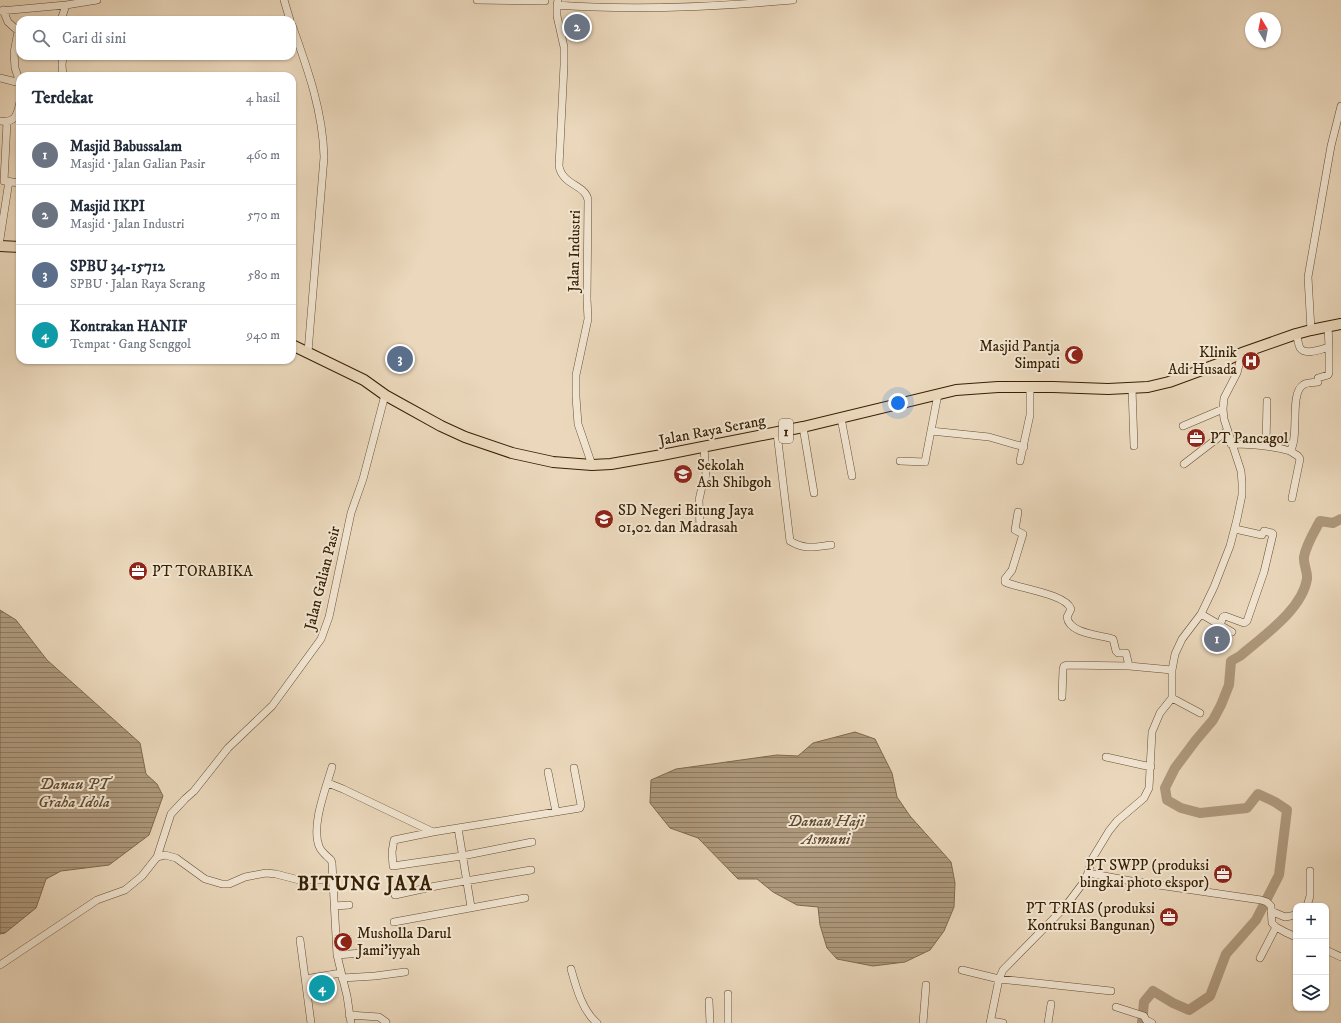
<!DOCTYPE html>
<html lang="id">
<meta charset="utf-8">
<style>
:root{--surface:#fff;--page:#f6f6f7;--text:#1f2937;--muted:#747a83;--line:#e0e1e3;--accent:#8f2418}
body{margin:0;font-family:"IM FELL DW Pica",serif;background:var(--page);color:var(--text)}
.controls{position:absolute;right:12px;bottom:12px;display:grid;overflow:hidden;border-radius:8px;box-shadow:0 1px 3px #0004}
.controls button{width:36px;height:36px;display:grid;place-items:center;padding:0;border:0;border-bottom:1px solid var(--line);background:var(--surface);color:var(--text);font:20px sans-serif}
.compass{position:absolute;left:1245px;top:12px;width:36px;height:36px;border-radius:50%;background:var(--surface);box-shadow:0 1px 3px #0004;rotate:350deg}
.you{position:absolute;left:898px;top:403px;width:14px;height:14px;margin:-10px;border:3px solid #fff;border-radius:50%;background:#1a73e8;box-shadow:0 0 0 6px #1a73e833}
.badge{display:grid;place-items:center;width:26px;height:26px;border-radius:50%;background:var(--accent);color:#fff;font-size:13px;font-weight:700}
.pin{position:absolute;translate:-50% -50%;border:2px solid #fff;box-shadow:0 1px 4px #0006}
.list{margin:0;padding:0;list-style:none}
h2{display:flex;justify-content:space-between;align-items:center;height:52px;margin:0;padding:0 16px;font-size:17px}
h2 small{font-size:13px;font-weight:400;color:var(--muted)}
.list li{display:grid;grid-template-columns:26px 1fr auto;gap:12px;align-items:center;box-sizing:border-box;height:60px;padding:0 16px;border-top:1px solid var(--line)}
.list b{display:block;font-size:15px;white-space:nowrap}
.list p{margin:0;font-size:13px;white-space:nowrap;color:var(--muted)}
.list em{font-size:13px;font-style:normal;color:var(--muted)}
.icon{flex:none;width:22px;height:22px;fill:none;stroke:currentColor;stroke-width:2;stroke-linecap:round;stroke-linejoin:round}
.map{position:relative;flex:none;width:1341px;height:1023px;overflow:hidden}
.search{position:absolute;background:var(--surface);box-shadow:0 1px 3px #0004;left:16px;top:16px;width:280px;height:44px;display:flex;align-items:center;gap:10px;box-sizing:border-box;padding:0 14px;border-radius:12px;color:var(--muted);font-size:15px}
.panel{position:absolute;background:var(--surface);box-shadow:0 1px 3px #0004;left:16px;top:72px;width:280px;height:292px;border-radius:12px}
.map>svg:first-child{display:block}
</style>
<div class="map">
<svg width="1341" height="1023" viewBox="0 0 1341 1023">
<defs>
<pattern id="water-rules" width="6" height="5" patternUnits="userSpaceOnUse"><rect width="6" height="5" fill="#ae997d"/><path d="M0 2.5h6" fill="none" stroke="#8e7c64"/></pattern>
</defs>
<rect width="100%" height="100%" fill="#ebd8bc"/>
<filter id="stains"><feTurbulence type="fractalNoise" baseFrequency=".005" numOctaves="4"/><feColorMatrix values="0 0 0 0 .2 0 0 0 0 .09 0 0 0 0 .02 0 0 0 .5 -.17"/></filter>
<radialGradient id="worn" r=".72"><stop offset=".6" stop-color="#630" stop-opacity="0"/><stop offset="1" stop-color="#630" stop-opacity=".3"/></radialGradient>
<!-- water -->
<path fill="url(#water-rules)" stroke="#7e694c" d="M0,610L16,620L47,660L140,743L146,774L157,784L163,796L149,835L109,865L61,871L46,879L36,908L5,933L0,934Z
M855,732L875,739L892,773L897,797L910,816L951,862L955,883L954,907L944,931L930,950L905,962L873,966L837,959L827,948L820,925L818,907L797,905L773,892L757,879H738L698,838L670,828L650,803L651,780L676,769L777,755L798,756L813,743Z"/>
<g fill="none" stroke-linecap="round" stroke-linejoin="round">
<!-- river -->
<path stroke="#ae997d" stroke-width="10" d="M1142,1023L1144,1002L1153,991L1173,1003L1189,1010L1210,996L1226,954L1256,920L1279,875L1287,810L1275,802L1258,794L1247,808L1200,813L1181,808L1167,800L1165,788L1175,768L1196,740L1213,720L1221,705L1229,685L1231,661L1240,656C1263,636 1302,610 1307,579C1308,572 1303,564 1304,557C1306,545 1314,532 1320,521L1333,523L1341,519"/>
<defs>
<path id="minor" d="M284,0L290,20
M477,0L545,1
M558,0L557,5V16L564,47V65L559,166C562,185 586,185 588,200L587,299L588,319L576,375V397L578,424L592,465
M557,5C636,11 714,7 793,0
M3,10L8,22L18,31L14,53L15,68L20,83
M0,11L66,5L97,0
M61,20L66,5
M292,25C307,67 323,111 324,157L308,352
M63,56L62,65L63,76
M0,78L20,83
M0,121C16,123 17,115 20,102
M4,181L7,122
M4,181L20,183
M0,239L9,181
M1311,330L1308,277L1331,146L1341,106
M1296,334C1298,339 1298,344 1300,348C1305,356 1322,349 1329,347
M1132,388L1134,446
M841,418L852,476
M1183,426L1223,409
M803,427L814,493
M931,431L989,437L1024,447
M777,433L790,541C805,550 814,547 831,545
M1231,444C1251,444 1270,445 1290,451C1300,438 1289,394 1303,385C1307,382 1313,383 1318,382V378L1328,375L1329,373V347L1328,326
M1266,445L1267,401
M1290,451L1298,456L1300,459L1292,498
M900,461L925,462L938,394
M1020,461L1030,415V387
M1184,464L1227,431
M1018,512L1015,530L1023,534L1012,570L1005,579V582C1018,588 1066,594 1071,609L1067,617C1069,634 1101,635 1113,639L1116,651L1118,653H1126L1129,666
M700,529L699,500L703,482L706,475L704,448
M1201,614L1232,632
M1220,625L1223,617L1225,616L1244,623L1247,621L1264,572L1273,534L1272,533L1264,531L1262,535L1235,529
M1062,697L1063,669L1064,666L1067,665L1129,666L1172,670
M1172,698L1200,713
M1106,757L1151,767
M332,767C326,788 311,825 319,846C321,852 327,856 331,860L332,863L337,955L347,996L351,1023
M548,772L556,812
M328,783L343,789L433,832L580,808L581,805L574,768
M458,828L471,907
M433,832L394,840L392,852L393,866L462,856L532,842
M157,857L171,814L185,799L194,791L228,748L272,706L321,639L329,617L351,513L363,479L385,395
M1088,873L1131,881L1261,900L1267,902L1271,906L1272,923L1276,927L1285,932L1296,937
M395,895L436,886L531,870
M335,906L349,905
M1307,906L1310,896V871
M1271,911L1285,917L1296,915
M394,922L525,898
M300,940L311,1023
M1326,950L1341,957
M337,955L362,953
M1260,958L1276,927
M0,965L97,900L125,890L142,876L157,857L165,855L176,858L205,879L222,884H229L245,877L266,873L276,874L299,880H333
M571,969C576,987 582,1010 597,1023
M962,970L999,979L1111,991
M342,978L375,976L405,972
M305,979L341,973
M709,1001L710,1023
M1116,1007L1144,1016L1146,1020L1152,1023
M349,1015L379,1017L386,1022
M991,1021L1003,1023
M728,1023V994
M923,1023L926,985
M990,1023L999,979L1003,970L1065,907L1083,883L1088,873L1092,859L1109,831L1117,821L1144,798L1149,788L1152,732L1160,713L1172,698V670L1175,654L1182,639L1201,614L1214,587L1230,546L1237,519L1242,495V483L1241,471L1224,419L1223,409L1224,398L1237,373L1242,353
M1048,1023L1051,1004"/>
<path id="highway" d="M0,246L20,247
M292,345L364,380L385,395L403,405L441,426L465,437L512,453L553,462L592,465L611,464L662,455L803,427L956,390L998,387H1053L1108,389L1148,387L1169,382L1218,364L1242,353L1296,334L1311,330L1341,324"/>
</defs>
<!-- minor casing -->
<use href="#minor" stroke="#644e31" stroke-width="8"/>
<!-- highway casing -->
<use href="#highway" stroke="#372003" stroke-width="12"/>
<!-- minor -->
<use href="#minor" stroke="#f2e6d3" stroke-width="7"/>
<!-- highway -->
<use href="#highway" stroke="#ebd8bc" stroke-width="10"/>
</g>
<!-- icons -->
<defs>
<symbol id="mosque-disc" viewBox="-11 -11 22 22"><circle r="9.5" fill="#8f2418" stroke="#f2e6d3"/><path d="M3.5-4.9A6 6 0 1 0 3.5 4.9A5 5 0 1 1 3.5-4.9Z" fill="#fff"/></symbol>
<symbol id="hospital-disc" viewBox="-11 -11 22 22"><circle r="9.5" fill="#8f2418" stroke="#f2e6d3"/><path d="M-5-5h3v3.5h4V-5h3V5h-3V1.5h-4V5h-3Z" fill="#fff"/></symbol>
<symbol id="office-disc" viewBox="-11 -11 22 22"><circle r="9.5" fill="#8f2418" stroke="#f2e6d3"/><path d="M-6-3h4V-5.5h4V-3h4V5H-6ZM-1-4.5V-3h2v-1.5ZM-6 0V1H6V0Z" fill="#fff"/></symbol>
<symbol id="school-disc" viewBox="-11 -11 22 22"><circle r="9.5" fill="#8f2418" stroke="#f2e6d3"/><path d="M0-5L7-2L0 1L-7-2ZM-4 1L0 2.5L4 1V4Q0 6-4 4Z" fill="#fff"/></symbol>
</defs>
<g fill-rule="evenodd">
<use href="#mosque-disc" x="1063" y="344" width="22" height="22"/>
<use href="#hospital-disc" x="1240" y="350" width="22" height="22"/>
<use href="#office-disc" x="1185" y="427" width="22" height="22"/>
<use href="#school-disc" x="672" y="463" width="22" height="22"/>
<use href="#school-disc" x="593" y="508" width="22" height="22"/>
<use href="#office-disc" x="127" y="560" width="22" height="22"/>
<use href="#office-disc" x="1212" y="863" width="22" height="22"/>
<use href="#office-disc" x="1158" y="906" width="22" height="22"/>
<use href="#mosque-disc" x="332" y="931" width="22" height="22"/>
</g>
<g text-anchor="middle" stroke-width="4" stroke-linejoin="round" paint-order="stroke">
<!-- shield labels -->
<rect fill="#f2e6d3" stroke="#6f5b41" stroke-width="1" x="779" y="419" width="14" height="24" rx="3"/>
<g font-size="14" font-weight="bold" fill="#372003">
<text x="786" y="436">1</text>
</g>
<!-- street labels -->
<g font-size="15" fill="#372003" stroke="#f2e6d3">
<text transform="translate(574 251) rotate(-89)" y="5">Jalan Industri</text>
<text transform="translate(712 430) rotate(-11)" y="5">Jalan Raya Serang</text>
<text transform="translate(322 578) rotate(-76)" y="5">Jalan Galian Pasir</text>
</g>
<!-- poi labels -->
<g font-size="15" fill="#372003" stroke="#f2e6d3" text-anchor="start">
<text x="1060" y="351" text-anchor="end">Masjid Pantja<tspan x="1060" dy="17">Simpati</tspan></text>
<text x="1237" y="357" text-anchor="end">Klinik<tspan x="1237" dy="17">Adi Husada</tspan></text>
<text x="1210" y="443">PT Pancagol</text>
<text x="697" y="470">Sekolah<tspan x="697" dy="17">Ash Shibgoh</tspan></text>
<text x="618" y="515">SD Negeri Bitung Jaya<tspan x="618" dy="17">01,02 dan Madrasah</tspan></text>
<text x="152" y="576">PT TORABIKA</text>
<text x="1209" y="870" text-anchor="end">PT SWPP (produksi<tspan x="1209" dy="17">bingkai photo ekspor)</tspan></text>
<text x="1155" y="913" text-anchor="end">PT TRIAS (produksi<tspan x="1155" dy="17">Kontruksi Bangunan)</tspan></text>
<text x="357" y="938">Musholla Darul<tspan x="357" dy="17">Jami'iyyah</tspan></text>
</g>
<!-- water labels -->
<g font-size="16" font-style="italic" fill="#614a2e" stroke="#f2e6d3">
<text x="74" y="789">Danau PT<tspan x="74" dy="18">Graha Idola</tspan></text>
<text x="826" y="826">Danau Haji<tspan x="826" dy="18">Asmuni</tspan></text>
</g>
<!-- district labels -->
<g font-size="19" font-weight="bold" letter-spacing="1" fill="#372003" stroke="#f2e6d3">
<text x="365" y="890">BITUNG JAYA</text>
</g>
</g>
<rect width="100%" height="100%" filter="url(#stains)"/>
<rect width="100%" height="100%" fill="url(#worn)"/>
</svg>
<div class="controls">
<button>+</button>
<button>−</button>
<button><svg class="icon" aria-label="layers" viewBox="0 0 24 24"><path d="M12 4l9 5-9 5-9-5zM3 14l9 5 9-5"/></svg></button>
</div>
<svg class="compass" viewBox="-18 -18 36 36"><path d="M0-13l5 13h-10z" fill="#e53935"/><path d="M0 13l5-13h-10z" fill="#747a83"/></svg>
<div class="you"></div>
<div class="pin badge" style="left:1217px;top:639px;background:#6b7280">1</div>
<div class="pin badge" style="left:577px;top:27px;background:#6b7280">2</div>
<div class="pin badge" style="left:400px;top:359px;background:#5c6f8a">3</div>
<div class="pin badge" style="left:322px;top:988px;background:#0f9aa8">4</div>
<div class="search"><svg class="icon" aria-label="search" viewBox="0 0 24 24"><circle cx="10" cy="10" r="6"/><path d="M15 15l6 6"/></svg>Cari di sini</div>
<section class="panel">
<h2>Terdekat<small>4 hasil</small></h2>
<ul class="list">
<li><span class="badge" style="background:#6b7280">1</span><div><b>Masjid Babussalam</b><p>Masjid · Jalan Galian Pasir</p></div><em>460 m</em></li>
<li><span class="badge" style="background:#6b7280">2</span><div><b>Masjid IKPI</b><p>Masjid · Jalan Industri</p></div><em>570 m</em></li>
<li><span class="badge" style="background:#5c6f8a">3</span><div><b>SPBU 34-15712</b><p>SPBU · Jalan Raya Serang</p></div><em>580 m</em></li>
<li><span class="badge" style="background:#0f9aa8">4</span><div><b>Kontrakan HANIF</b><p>Tempat · Gang Senggol</p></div><em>940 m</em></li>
</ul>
</section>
</div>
